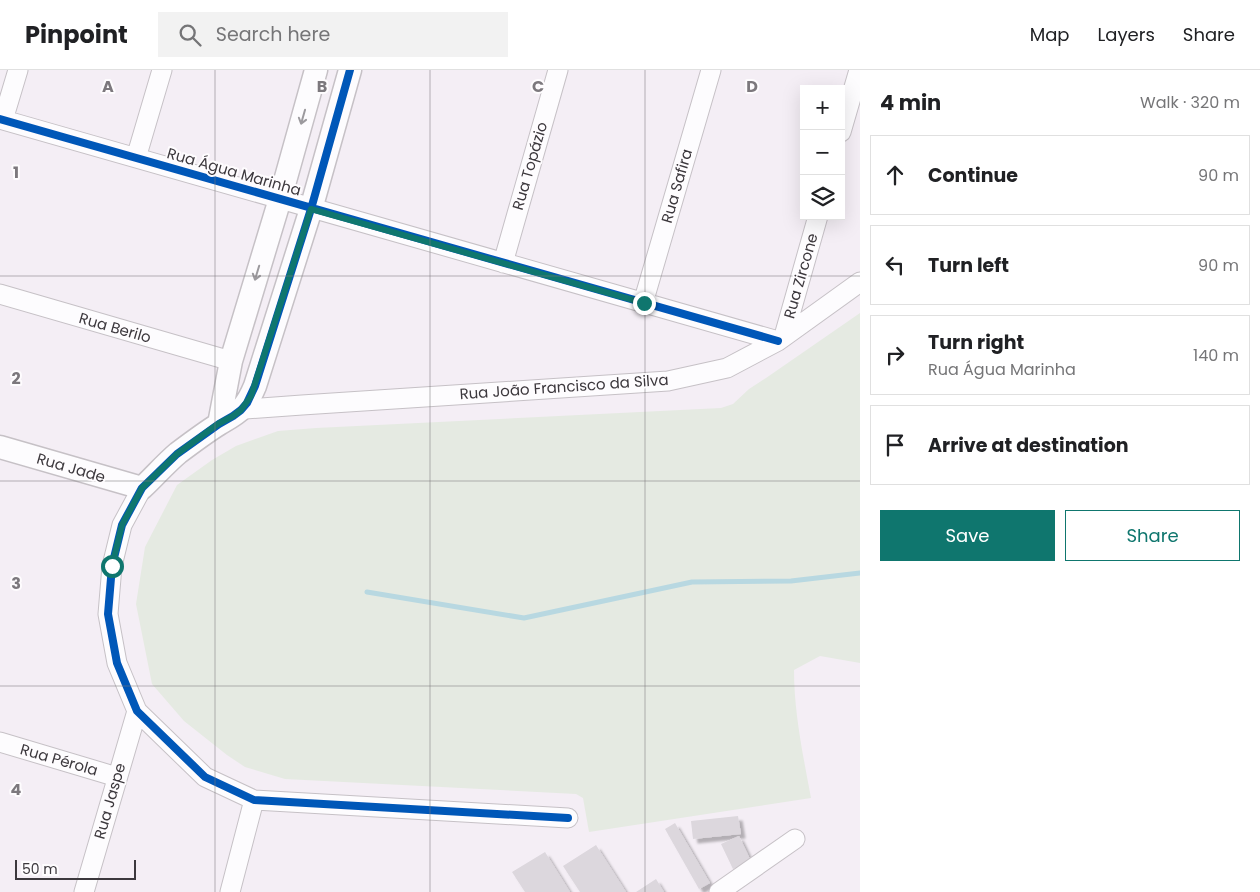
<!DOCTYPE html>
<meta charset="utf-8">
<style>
:root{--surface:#fff;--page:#f2f2f2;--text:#202124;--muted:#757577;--line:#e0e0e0;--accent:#0f766e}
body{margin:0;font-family:Poppins,sans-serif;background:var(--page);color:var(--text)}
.controls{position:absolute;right:15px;top:15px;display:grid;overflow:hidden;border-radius:0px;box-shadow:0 5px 20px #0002}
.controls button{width:45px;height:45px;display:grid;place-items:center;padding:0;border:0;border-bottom:1px solid var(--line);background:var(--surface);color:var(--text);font:25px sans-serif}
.scale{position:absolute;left:15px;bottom:12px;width:121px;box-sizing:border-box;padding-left:5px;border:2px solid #3c383d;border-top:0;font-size:14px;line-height:18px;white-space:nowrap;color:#3c383d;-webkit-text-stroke:4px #fefcfe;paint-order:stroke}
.stop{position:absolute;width:15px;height:15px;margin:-11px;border:4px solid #0f766e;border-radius:50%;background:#fff}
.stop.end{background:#0f766e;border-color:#fff;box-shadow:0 1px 5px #0008}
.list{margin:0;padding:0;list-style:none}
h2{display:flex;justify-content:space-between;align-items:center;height:65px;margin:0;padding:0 20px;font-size:21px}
h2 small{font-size:16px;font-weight:400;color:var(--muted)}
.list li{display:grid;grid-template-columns:32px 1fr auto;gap:15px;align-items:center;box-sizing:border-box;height:80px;margin:0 10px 10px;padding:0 10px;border:1px solid var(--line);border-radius:0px}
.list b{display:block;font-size:19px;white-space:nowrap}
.list p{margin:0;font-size:16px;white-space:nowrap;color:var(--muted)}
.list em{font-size:16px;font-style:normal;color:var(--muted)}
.actions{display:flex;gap:10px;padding:15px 20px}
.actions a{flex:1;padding:11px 0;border:1px solid var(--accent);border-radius:0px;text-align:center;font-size:18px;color:var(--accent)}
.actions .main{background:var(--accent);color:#fff}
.icon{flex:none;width:28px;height:28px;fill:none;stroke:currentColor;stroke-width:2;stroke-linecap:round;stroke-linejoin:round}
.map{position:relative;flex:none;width:860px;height:822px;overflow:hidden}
header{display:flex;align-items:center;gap:30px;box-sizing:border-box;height:70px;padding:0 25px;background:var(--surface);border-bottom:1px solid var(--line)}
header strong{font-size:24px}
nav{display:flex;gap:28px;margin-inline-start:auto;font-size:18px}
.search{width:350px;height:45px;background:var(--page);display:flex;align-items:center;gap:12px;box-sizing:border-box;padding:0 18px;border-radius:0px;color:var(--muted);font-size:19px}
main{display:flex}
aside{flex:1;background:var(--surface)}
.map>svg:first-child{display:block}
</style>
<header>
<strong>Pinpoint</strong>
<div class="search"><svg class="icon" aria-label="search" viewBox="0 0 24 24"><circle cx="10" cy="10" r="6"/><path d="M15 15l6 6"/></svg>Search here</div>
<nav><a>Map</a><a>Layers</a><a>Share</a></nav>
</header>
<main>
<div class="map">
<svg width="860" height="822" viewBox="0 0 860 822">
<defs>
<filter id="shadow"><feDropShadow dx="4.5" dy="4.5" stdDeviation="1" flood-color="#0004"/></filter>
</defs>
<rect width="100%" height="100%" fill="#f4eef5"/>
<!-- green -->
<path fill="#e5eae2" d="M860,243V593L820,586L794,600C794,643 803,685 811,728L589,762L583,728L576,724L285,709L245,697L227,685L184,651L152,614L136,534L145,477L177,415L212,390L236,376L278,361L316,358L721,338L733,334L749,319L766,308Z"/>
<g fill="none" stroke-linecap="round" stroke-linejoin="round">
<!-- stream -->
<path stroke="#b8d8e1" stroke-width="5" d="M367,522L524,548L692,512L791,511L860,503"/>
</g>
<!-- building -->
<path fill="#dcd7dd" filter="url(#shadow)" d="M738,746L741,764L693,769L691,751Z
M675,753L710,813L699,819L665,759Z
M739,766L751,791L733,799L721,774Z
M596,775L626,822H580L563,796Z
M545,782L570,822H525L512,802Z
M656,809L664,822H636Z"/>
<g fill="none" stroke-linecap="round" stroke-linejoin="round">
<defs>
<path id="minor" d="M0,49L778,271
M3,50L18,0
M841,62L859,0
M136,88L162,0
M503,193L558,0
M0,224L231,291
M643,233L711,0
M784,266L818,146
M232,340L302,335L668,311L727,298L778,271L860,212
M142,418L122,455L112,496L108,544L117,593L137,641L205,707L254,730L568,748
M0,672L117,707
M84,822L137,641
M230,822L254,730
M719,822L795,769"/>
<path id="tertiary" d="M219,354L231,291L280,129L316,0
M0,377L142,418C154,407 165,394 178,383C190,374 206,362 219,354C239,342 245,340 255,316L311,139L350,0"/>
</defs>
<!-- minor casing -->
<use href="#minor" stroke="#c6c1c6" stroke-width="21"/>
<!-- tertiary casing -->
<use href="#tertiary" stroke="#c6c1c6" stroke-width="25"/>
<!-- minor -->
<use href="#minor" stroke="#fdfcfe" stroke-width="19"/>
<!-- tertiary -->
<use href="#tertiary" stroke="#fdfcfe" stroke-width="22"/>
<defs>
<path id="cycleway" d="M350,0L311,139L255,316L247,333L241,340L233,346L219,354L177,384L142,418L122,455L112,496L108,544L117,593L137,641L205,707L254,730L568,748
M0,49L778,271"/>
</defs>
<!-- cycleway casing -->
<use href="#cycleway" stroke="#fefcfe" stroke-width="11"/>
<!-- cycleway -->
<use href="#cycleway" stroke="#0057b8" stroke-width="8"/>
</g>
<!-- one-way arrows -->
<defs><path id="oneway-shaft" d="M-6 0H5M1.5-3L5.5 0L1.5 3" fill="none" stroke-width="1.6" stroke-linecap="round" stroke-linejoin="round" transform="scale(1.25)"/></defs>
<g stroke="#9c9a9e">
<use href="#oneway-shaft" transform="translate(303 47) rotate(106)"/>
<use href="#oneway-shaft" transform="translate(257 203) rotate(107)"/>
</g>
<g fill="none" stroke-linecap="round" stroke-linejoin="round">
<!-- route -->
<path stroke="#0f766e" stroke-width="6" d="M112,496L122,455L142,418L177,384L218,354L233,346L241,340L251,326L311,139L644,233"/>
</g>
<!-- grid -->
<path fill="none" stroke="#7c787d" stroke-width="1" stroke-opacity="0.55" d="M215,0V822M430,0V822M645,0V822M0,206H860M0,411H860M0,616H860"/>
<g text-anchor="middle" stroke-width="4" stroke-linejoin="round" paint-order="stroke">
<!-- street labels -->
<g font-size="15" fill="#3c383d" stroke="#fefcfe">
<text transform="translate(530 96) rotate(-74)" y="5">Rua Topázio</text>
<text transform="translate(234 102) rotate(16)" y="5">Rua Água Marinha</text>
<text transform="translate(677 116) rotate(-74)" y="5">Rua Safira</text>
<text transform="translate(801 206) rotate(-74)" y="5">Rua Zircone</text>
<text transform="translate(115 258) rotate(16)" y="5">Rua Berilo</text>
<text transform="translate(564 317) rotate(-4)" y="5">Rua João Francisco da Silva</text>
<text transform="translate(71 398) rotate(16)" y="5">Rua Jade</text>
<text transform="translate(59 690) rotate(16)" y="5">Rua Pérola</text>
<text transform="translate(110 731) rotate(-74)" y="5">Rua Jaspe</text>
</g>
</g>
<g font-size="16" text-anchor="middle" font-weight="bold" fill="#7c787d" stroke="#fefcfe" stroke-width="4" stroke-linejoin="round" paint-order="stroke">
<text x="108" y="22">A</text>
<text x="322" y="22">B</text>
<text x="538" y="22">C</text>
<text x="752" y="22">D</text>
<text x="16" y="108">1</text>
<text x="16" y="314">2</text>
<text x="16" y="519">3</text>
<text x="16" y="725">4</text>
</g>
</svg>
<div class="controls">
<button>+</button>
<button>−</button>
<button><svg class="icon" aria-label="layers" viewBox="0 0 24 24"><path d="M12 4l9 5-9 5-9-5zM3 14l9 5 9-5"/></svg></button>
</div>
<div class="scale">50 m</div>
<div class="stop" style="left:112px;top:496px"></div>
<div class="stop end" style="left:644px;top:233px"></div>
</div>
<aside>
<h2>4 min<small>Walk · 320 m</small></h2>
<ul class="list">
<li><svg class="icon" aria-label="ahead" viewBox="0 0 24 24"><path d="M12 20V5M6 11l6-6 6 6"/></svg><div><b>Continue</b></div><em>90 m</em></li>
<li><svg class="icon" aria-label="left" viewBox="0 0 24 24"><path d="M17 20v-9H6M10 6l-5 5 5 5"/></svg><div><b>Turn left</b></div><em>90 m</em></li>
<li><svg class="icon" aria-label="right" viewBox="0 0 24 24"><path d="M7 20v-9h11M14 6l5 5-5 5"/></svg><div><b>Turn right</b><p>Rua Água Marinha</p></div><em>140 m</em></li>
<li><svg class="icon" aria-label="arrive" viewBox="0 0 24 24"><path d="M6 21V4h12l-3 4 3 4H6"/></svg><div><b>Arrive at destination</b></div></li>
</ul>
<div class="actions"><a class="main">Save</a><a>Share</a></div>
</aside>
</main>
